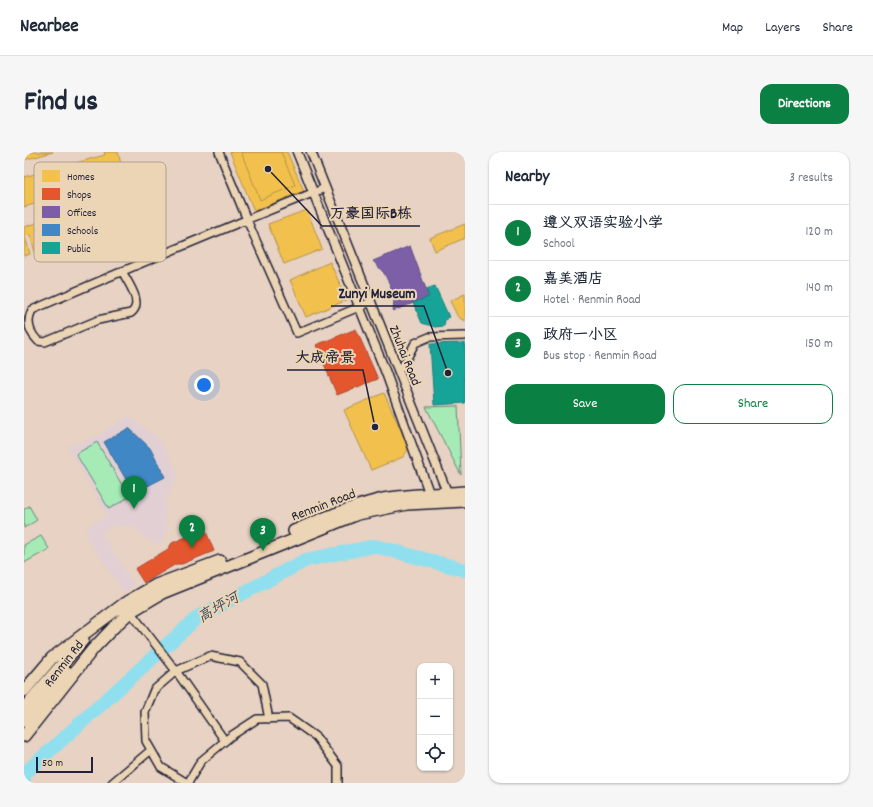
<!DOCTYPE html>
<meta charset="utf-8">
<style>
:root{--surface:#fff;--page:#f6f6f7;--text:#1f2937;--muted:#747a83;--line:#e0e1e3;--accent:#0b8043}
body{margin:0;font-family:Dekko,"LXGW WenKai TC",sans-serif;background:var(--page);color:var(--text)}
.controls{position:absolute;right:12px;bottom:12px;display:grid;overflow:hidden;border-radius:8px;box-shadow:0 1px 3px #0004}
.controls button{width:36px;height:36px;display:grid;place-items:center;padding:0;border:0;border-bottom:1px solid var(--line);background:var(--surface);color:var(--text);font:20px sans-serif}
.scale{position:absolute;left:12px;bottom:10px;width:57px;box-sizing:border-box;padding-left:4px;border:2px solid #22223b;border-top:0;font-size:11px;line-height:14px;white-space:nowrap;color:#22223b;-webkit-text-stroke:3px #ecd5b5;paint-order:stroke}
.you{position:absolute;left:180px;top:233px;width:14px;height:14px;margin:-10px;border:3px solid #fff;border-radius:50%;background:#1a73e8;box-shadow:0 0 0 6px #1a73e833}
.badge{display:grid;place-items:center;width:26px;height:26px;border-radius:50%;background:var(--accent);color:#fff;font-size:13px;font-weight:700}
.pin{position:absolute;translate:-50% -33px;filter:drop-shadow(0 1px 2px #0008)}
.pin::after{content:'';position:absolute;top:21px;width:14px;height:12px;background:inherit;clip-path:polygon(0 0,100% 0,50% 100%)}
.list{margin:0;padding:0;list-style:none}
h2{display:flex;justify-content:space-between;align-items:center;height:52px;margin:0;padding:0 16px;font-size:17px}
h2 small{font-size:13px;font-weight:400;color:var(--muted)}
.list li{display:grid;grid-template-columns:26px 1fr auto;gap:12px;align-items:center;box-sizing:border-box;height:56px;padding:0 16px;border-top:1px solid var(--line)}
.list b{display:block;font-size:15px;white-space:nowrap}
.list p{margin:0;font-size:13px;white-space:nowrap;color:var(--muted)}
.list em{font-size:13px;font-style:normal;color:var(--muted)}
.actions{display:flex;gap:8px;padding:12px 16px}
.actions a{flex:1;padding:9px 0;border:1px solid var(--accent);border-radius:12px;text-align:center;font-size:14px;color:var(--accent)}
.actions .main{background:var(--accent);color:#fff}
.icon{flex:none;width:22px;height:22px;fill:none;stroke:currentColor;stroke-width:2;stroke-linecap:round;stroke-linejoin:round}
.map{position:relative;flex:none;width:441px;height:631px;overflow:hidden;border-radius:12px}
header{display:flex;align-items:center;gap:24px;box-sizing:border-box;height:56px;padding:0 20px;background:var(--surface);border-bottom:1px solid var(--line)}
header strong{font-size:19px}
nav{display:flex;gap:22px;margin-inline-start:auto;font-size:14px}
.intro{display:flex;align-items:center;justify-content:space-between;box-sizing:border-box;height:96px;padding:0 24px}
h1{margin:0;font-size:28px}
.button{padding:10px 18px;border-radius:12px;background:var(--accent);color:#fff;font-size:14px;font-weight:700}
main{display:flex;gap:24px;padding:0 24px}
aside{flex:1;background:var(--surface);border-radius:12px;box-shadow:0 1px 3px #0004}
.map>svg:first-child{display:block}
</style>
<header>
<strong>Nearbee</strong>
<nav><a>Map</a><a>Layers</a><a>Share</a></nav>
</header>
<div class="intro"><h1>Find us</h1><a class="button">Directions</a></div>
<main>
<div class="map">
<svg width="441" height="631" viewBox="0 0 441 631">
<rect width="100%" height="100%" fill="#e7d2c3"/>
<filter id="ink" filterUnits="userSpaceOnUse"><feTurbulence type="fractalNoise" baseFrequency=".025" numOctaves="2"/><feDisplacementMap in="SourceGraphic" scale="8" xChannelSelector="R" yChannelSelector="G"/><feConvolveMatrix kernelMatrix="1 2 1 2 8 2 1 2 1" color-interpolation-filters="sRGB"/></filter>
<g filter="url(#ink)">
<!-- built -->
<path fill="#e2cfd4" d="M105,264L137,289L154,322L140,351L143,377L137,393L122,387L111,374H88L77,381L111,434L100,440L63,386V375L83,363L43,293L62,290Z"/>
<!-- green -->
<path fill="#a6ebb6" stroke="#648678" d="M434,254L437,323L402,255Z
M73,290L105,345L85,357L52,302Z
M5,354L13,368L0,376V357Z
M17,384L25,397L0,411V393Z"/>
<!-- homes -->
<path fill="#f2c14e" stroke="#b49148" d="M0,0H29L0,8Z
M80,0H94L97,12L95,13L98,28L85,32L86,35L99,32L102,41L100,43L105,42L107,50L85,57V59L77,62L78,65L72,67L71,64H67L68,70L54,74L52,69L48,70L50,82L30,88L27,77L24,78L29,95L11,100L6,83L1,84L6,102L0,104V75L83,49L78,33L0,55V25L81,3Z
M206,0H263L280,39L230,59Z
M217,0H257L271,33L236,48Z
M283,58L298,97L260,112L244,72Z
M441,72V86L411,99L406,86Z
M306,110L323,148L282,165L266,128Z
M441,142V169L434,165L426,149Z
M331,186L346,226L317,237L301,198Z
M360,241L383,292L384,298L379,305L347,318L320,258Z
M180,383L185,397L157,409L151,395Z"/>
<!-- shops -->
<path fill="#e4572e" stroke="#aa4732" d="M332,177L354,227L313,243L292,193Z
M181,377L190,399L158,412H152L120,431L111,417L144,397L148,391Z"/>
<!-- offices -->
<path fill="#7b5ea7" stroke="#604c87" d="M386,94L405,145L369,159L370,148L366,133L360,121L349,109Z"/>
<!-- schools -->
<path fill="#3f88c5" stroke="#36699c" d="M105,276L126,296L141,325L110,341L80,290Z"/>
<!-- public -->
<path fill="#17a398" stroke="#1a7c7c" d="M411,134L425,165L421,168L420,174L411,175L398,171L389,151L405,145L402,137Z
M441,191V251L410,253L406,192Z"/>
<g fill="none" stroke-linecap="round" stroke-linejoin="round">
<!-- river -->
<path stroke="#90dfef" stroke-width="14" d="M0,629V622L174,465L282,408L351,394L441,418"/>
<defs>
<path id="minor" d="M195,0L223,68L273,181L347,150
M98,119C104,131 120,151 107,161L74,168L21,190L14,189C5,180 2,170 8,158C105,116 203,75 301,36
M374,216L379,214L391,191L405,185L441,184
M105,458L152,519L201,589
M88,631L127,598
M163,631L137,615L122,589L121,560L130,538L152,519L186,504L216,510L238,532L245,567
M164,631L177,609L207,584L233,567L265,566L292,585L314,614V631"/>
<path id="tertiary" d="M273,0L362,221L407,346
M287,0L425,345"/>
<path id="primary" d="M270,379C299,366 328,354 359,347C386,342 414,342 441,340
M0,539L28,506L101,451L132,433L196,409
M0,556L59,488
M0,569L43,520
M0,584L69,497L89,476L106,460L138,441L334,362L383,352L441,349"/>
</defs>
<!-- minor casing -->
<use href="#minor" stroke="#22223b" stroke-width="10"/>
<!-- tertiary casing -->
<use href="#tertiary" stroke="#22223b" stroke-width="11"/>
<!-- primary casing -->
<use href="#primary" stroke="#22223b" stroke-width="14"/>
<!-- minor -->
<use href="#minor" stroke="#ecd5b5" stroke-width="7"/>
<!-- tertiary -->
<use href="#tertiary" stroke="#ecd5b5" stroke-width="8"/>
<!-- primary -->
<use href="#primary" stroke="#ecd5b5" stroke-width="11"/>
</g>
</g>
<g text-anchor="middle" stroke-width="4" stroke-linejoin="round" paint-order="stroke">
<!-- street labels -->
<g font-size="14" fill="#22223b" stroke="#ecd5b5">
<text transform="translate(382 203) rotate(68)" y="5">Zhuhai Road</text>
<text transform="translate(299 352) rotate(-21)" y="5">Renmin Road</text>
<text transform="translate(39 511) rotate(-52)" y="5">Renmin Rd</text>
</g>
<!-- water labels -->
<g font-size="15" font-style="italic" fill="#38485f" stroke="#ecd5b5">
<text transform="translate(194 455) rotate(-30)" y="5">高坪河</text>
</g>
</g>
<!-- legend -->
<rect x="10" y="10" width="132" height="100" rx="6" fill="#ecd5b5" stroke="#af9f90" stroke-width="1"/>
<rect x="18" y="18" width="18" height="12" fill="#f2c14e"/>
<rect x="18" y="36" width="18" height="12" fill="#e4572e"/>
<rect x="18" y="54" width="18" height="12" fill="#7b5ea7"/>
<rect x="18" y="72" width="18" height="12" fill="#3f88c5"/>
<rect x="18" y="90" width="18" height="12" fill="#17a398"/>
<g font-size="11" fill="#22223b">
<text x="43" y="28">Homes</text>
<text x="43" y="46">Shops</text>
<text x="43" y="64">Offices</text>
<text x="43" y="82">Schools</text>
<text x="43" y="100">Public</text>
</g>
<!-- callouts -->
<path fill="none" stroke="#22223b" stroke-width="1.5" d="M244 17L298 74H396M424 221L400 154H307M351 275L339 218H263"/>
<g fill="#22223b" stroke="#ecd5b5" stroke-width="1.5">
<circle cx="244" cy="17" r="4"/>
<circle cx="424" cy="221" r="4"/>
<circle cx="351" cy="275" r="4"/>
</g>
<g font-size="15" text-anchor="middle" font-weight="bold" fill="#22223b" stroke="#ecd5b5" stroke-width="4" stroke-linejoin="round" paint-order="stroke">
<text x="347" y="66">万豪国际B栋</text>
<text x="353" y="146">Zunyi Museum</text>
<text x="301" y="210">大成帝景</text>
</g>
</svg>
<div class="controls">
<button>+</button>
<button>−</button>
<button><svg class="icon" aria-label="locate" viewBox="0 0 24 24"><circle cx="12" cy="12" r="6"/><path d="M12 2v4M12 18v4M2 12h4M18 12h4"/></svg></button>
</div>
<div class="scale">50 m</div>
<div class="you"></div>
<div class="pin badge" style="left:110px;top:357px">1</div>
<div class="pin badge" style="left:168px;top:396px">2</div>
<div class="pin badge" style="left:239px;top:399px">3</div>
</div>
<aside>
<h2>Nearby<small>3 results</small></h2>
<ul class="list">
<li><span class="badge">1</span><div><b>遵义双语实验小学</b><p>School</p></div><em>120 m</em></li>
<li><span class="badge">2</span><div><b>嘉美酒店</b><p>Hotel · Renmin Road</p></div><em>140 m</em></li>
<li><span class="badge">3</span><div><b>政府一小区</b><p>Bus stop · Renmin Road</p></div><em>150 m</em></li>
</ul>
<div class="actions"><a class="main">Save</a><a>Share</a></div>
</aside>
</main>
